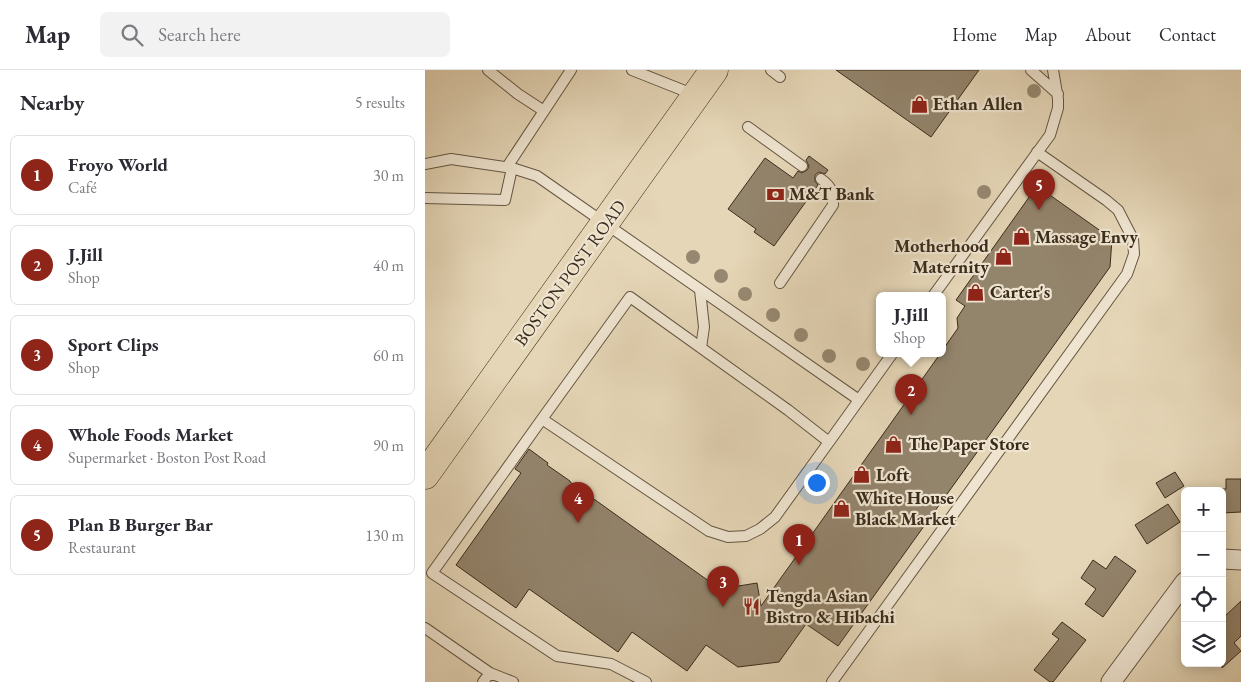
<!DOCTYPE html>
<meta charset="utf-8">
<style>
:root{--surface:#fff;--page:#f2f2f3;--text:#2b2b33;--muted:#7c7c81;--line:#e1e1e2;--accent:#8f2418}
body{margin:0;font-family:"EB Garamond",serif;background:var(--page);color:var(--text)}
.controls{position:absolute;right:15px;bottom:15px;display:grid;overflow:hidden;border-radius:8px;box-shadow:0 2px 12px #0003}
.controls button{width:45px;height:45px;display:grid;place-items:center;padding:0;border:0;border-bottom:1px solid var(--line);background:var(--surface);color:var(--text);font:25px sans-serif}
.you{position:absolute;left:391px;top:412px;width:18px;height:18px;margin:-12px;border:4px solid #fff;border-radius:50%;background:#1a73e8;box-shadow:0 0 0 8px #1a73e833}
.badge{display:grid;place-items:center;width:32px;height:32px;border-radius:50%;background:var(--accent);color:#fff;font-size:16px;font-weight:700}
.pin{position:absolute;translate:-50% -41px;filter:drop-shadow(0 1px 2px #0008)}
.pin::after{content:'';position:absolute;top:26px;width:18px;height:15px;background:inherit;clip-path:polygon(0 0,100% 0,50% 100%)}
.popup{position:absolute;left:451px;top:222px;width:70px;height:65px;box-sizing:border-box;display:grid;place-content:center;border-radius:8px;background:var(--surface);filter:drop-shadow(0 1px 4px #0005);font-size:16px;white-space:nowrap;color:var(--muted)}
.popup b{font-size:19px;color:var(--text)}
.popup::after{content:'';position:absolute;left:50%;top:100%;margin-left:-10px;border:10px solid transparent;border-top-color:var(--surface)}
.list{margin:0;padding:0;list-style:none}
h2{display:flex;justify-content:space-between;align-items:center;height:65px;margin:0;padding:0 20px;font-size:21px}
h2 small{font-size:16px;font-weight:400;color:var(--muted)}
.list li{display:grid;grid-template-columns:32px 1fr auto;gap:15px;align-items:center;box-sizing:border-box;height:80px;margin:0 10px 10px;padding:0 10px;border:1px solid var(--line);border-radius:8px}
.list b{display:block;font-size:19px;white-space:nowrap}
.list p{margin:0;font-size:16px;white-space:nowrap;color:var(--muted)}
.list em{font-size:16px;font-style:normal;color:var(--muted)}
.icon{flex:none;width:28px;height:28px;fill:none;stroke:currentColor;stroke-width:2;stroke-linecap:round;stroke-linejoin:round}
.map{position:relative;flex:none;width:816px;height:612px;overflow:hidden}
header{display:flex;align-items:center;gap:30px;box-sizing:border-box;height:70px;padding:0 25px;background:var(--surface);border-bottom:1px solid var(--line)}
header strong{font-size:24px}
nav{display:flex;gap:28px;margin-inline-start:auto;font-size:18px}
.search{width:350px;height:45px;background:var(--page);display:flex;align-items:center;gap:12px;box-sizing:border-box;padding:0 18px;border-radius:8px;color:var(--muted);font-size:19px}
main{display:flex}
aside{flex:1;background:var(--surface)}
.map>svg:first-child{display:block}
</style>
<header>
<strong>Map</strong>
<div class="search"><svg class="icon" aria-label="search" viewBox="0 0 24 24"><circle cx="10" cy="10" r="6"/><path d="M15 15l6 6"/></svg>Search here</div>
<nav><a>Home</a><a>Map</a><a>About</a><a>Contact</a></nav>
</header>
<main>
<aside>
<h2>Nearby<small>5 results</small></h2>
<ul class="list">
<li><span class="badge">1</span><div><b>Froyo World</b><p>Café</p></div><em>30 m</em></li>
<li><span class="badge">2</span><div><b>J.Jill</b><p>Shop</p></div><em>40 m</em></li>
<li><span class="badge">3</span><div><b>Sport Clips</b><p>Shop</p></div><em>60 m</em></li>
<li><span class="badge">4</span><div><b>Whole Foods Market</b><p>Supermarket · Boston Post Road</p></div><em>90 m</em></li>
<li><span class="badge">5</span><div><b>Plan B Burger Bar</b><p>Restaurant</p></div><em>130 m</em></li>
</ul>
</aside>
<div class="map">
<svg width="816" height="612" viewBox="0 0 816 612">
<rect width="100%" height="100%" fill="#e5d6b7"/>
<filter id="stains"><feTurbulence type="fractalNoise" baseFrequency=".004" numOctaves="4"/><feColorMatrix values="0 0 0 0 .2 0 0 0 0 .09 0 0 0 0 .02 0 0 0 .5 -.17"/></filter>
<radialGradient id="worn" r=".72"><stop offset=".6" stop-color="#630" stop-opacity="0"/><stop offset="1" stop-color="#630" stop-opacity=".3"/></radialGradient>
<!-- building -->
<path fill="#93846c" stroke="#3a2c1b" d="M411,0H554L506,67Z
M384,86L403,100L400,104L394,102L390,105V111L393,115L349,176L329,162L331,159L303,139L340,88L368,108L373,101L377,103L382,100L384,97L383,94L381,90Z
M612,116L687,169L685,197L413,576L381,554L354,592L313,597L281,575L262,601L207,562L193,582L104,519L91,538L31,495L96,403L90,399L104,379L123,393L122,395L145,411V412L295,519L332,513L336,536L515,284H517V281L533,258L532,248L540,236L531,230Z
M750,402L759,416L740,428L731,413Z
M801,409H816V442L797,443V419H801Z
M743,434L755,452L722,474L710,455Z
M690,486L711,501L678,547L660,534L671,519L656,508L668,490L681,499Z
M816,531V566L809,573L816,581L797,598V549Z
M637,552L661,570L628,612H625L609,600L634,569L627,564Z"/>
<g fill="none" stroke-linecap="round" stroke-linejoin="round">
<defs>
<path id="service" d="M63,0L93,24L119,41
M207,0L270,25
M346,0L355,7
M606,0L633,24
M323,57L377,96
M0,94L26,89L87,98L112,106L434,330
M82,97L146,0
M0,128L80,130L87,98
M355,213L408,135C408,122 407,117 396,109
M275,220L279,257L276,278
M508,226L625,65L633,38V29L628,0
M205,227L363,340L404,372L350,447L335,459L321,466L303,467L284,461L117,349Z
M117,349L7,503L132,586L186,594L221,612
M404,372L467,284
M0,558L65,603L58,612
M65,603L88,612
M407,612L702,204L709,184L708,169L693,140L681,130L612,82"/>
<path id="minor" d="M797,489L816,490
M686,612L760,512"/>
<path id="primary" d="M0,405L289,0"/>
</defs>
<!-- service casing -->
<use href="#service" stroke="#655642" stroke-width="12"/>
<!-- minor casing -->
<use href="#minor" stroke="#655642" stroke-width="21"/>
<!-- primary casing -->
<use href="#primary" stroke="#3a2c1b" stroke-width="29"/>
<!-- service -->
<use href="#service" stroke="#eee4d0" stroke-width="10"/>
<!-- minor -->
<use href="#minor" stroke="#eee4d0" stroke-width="19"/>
<!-- primary -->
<use href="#primary" stroke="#e5d6b7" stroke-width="28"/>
</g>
<!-- trees -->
<g fill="#968870">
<circle cx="609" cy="21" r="7"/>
<circle cx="559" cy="122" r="7"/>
<circle cx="268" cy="187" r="7"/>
<circle cx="296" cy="206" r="7"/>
<circle cx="320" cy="224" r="7"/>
<circle cx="348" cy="245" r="7"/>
<circle cx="376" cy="265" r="7"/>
<circle cx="404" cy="286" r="7"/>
<circle cx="438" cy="294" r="7"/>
</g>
<!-- icons -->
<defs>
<symbol id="shop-bare" viewBox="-9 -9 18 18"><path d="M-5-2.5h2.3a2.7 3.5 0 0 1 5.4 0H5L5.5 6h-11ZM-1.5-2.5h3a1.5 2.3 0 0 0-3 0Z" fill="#8f2418" stroke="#eee4d0" stroke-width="2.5" paint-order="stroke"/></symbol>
<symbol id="bank-bare" viewBox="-9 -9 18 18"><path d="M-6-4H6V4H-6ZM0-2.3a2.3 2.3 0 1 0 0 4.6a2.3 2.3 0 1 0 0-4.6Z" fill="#8f2418" stroke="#eee4d0" stroke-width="2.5" paint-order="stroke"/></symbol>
<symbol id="restaurant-bare" viewBox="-9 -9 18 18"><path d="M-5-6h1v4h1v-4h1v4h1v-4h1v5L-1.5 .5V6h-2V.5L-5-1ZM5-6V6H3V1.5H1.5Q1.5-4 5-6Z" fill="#8f2418" stroke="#eee4d0" stroke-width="2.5" paint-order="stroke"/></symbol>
</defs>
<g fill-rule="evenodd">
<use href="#shop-bare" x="482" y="22" width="25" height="25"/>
<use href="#bank-bare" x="338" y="112" width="25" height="25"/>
<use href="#shop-bare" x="584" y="154" width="25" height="25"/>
<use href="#shop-bare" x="566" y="174" width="25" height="25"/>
<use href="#shop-bare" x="538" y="210" width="25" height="25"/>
<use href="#shop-bare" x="456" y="362" width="25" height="25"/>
<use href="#shop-bare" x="424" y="392" width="25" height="25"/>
<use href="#shop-bare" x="404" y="426" width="25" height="25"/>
<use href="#restaurant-bare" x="314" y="524" width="25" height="25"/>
</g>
<g text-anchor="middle" stroke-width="4.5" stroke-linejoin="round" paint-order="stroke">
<!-- poi labels -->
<g font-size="18" font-weight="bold" fill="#3a2c1b" stroke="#eee4d0" text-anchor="start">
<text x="508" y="40">Ethan Allen</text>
<text x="364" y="130">M&amp;T Bank</text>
<text x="610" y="173">Massage Envy</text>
<text x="564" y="182" text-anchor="end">Motherhood<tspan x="564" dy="21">Maternity</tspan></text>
<text x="565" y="228">Carter's</text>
<text x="483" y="380">The Paper Store</text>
<text x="451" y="411">Loft</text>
<text x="430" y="434">White House<tspan x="430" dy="21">Black Market</tspan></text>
<text x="341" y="532">Tengda Asian<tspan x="341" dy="21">Bistro &amp; Hibachi</tspan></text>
</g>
<!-- street labels -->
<g font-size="18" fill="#3a2c1b" stroke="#eee4d0">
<text transform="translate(145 203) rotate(-54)" y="6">BOSTON POST ROAD</text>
</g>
</g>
<rect width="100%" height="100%" filter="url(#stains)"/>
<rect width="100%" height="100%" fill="url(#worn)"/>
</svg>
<div class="controls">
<button>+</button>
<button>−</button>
<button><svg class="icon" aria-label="locate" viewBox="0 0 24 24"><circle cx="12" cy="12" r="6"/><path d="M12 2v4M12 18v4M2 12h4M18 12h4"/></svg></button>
<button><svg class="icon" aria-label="layers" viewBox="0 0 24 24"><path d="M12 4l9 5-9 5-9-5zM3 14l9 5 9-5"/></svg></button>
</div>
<div class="you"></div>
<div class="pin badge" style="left:374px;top:495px">1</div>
<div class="pin badge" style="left:486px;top:345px">2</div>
<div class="popup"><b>J.Jill</b>Shop</div>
<div class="pin badge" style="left:298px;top:537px">3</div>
<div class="pin badge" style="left:153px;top:453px">4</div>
<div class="pin badge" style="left:614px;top:140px">5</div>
</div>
</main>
